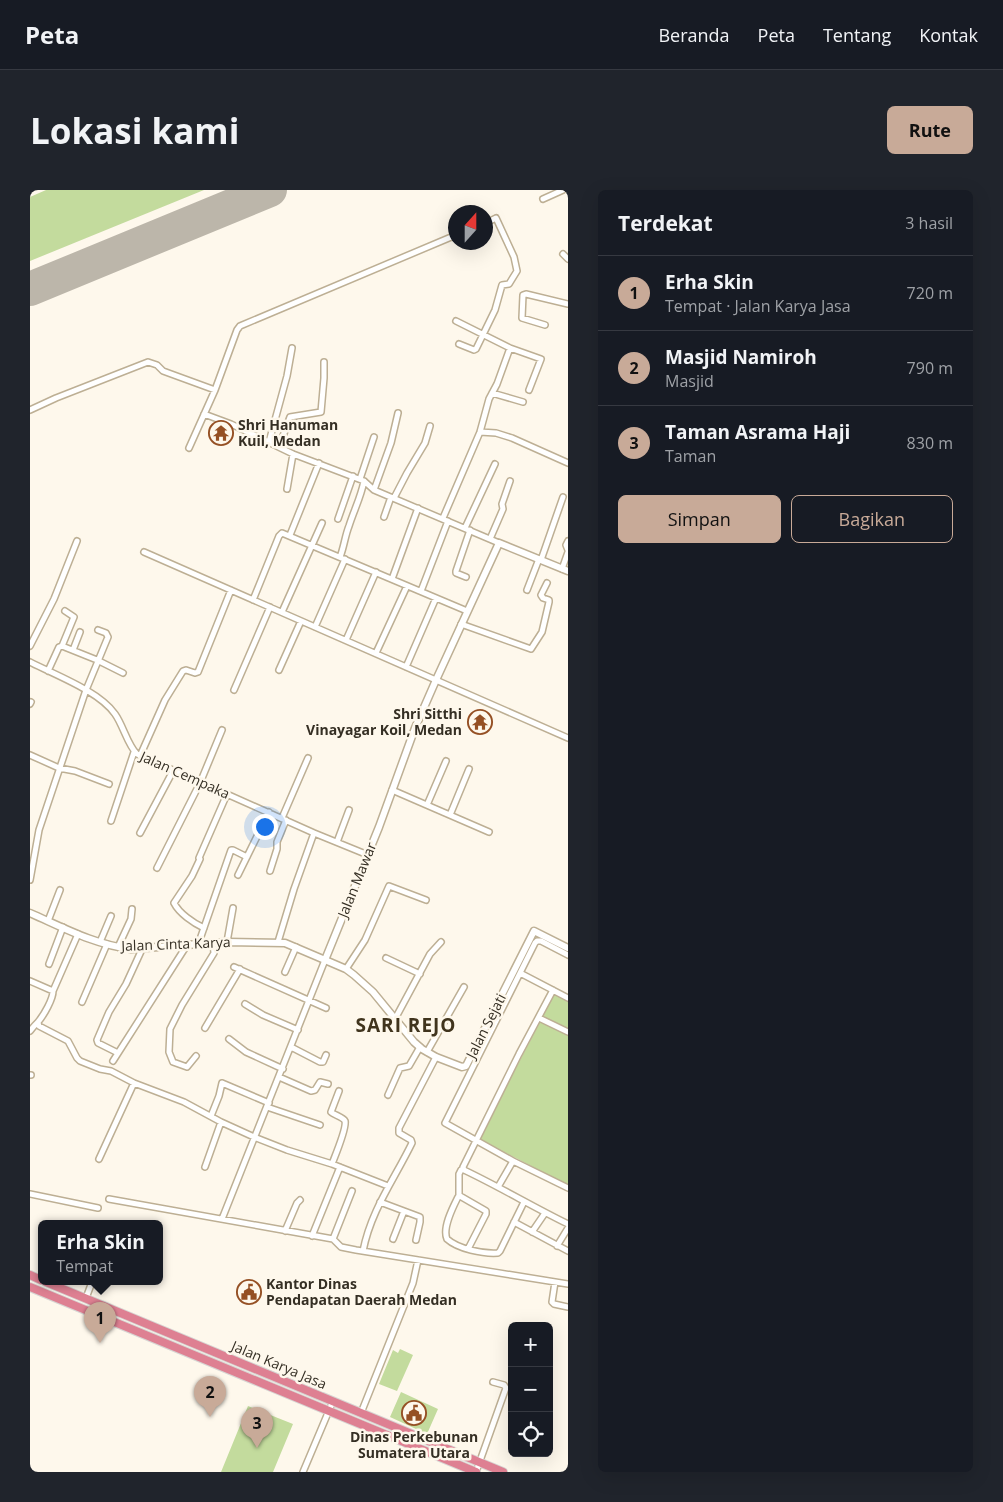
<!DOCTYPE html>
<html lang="id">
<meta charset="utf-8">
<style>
:root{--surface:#171b24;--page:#20242c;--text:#f1f3f6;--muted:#9ea1a6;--line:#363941;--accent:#c8aa98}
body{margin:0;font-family:"Open Sans",sans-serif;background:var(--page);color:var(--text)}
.controls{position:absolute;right:15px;bottom:15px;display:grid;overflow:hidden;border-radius:8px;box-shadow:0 5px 20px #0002}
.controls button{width:45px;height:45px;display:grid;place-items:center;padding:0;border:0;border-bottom:1px solid var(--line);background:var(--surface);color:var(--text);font:25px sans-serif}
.compass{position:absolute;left:418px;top:15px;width:45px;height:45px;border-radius:50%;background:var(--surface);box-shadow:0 5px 20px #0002;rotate:21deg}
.you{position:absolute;left:234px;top:636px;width:18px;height:18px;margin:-12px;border:4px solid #fff;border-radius:50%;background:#1a73e8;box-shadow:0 0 0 8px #1a73e833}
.badge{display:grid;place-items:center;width:32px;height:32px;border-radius:50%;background:var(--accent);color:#111;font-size:16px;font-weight:700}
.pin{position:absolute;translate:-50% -41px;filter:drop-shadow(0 1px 2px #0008)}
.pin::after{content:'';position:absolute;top:26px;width:18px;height:15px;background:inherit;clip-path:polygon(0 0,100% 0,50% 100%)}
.popup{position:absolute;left:8px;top:1030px;width:125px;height:65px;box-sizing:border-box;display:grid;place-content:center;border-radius:8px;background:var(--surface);filter:drop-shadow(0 1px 4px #0005);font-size:16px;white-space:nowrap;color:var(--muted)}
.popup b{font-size:19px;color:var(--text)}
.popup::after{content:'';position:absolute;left:50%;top:100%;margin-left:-10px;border:10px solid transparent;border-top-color:var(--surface)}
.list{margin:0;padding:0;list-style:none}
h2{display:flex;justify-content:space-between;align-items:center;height:65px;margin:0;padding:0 20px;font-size:21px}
h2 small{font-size:16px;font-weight:400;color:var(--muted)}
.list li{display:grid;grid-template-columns:32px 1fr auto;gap:15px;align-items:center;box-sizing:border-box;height:75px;padding:0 20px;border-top:1px solid var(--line)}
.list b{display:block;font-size:19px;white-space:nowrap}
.list p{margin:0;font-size:16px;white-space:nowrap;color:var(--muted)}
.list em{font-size:16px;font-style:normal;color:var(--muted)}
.actions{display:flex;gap:10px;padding:15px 20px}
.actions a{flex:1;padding:11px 0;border:1px solid var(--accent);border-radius:8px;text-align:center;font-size:18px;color:var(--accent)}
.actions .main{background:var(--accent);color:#111}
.icon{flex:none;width:28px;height:28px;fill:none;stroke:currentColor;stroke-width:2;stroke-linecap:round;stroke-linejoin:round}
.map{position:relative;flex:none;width:538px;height:1282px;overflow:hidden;border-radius:8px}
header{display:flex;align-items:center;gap:30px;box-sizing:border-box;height:70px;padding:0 25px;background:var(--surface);border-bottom:1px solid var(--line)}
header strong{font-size:24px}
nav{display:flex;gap:28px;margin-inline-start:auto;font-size:18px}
.intro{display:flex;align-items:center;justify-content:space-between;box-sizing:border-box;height:120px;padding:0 30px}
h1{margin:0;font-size:35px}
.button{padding:12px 22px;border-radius:8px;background:var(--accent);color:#111;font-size:18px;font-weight:700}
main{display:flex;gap:30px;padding:0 30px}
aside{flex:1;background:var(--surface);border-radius:8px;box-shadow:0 5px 20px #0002}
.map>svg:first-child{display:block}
</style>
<header>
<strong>Peta</strong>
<nav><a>Beranda</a><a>Peta</a><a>Tentang</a><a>Kontak</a></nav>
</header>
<div class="intro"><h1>Lokasi kami</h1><a class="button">Rute</a></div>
<main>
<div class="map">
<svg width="538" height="1282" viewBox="0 0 538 1282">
<rect width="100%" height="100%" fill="#fef8ec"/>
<!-- green -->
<path fill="#c3db9d" d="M16,0H174L0,71V7Z
M525,803L538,810V995L449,949Z
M370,1159L383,1165L367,1201L349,1194L363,1160L368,1163Z
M371,1202L408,1219L397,1244L360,1227Z
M218,1216L263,1234L243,1282H191Z"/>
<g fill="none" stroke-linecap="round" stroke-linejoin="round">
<!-- runway -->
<path stroke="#bcb6aa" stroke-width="34" d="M0,99L240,0"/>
<defs>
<path id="minor" d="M513,9L533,0
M533,64L538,69
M426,131L480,158L511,169L499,200
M515,135L492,128L493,105L496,104L538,114
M429,154L444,160L446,159L465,120L472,95L479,94L487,81L484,67L466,28L456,33
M462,203L493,212
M0,220L26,208L118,172L127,175L133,181L185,200
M174,224L201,234L263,264L334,291L344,300L469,353
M450,242L466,243L482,248L538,273
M239,252L257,186L262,158
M249,257L260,227L291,222L294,188V172
M159,258L185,200L207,140L210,136L426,45
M330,289L344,247
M257,299L263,264
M344,300L361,253L368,223
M364,308L377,283L395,253L400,236
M354,327L361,307
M413,328L450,242L459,209L467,194L480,158
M308,329L323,286
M435,338L465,274
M260,345L289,273
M460,349L473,319L472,314L480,291
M538,351L536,355L538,360
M114,362L538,548
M310,367C314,357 315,346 319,336C324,320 331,307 334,291
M511,370L533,307
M532,379L538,362
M436,387L426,383V381L440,340
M362,389L388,318
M497,400L509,369
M391,401L418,331
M223,410L249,346L252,343L437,421
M35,421L44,427L32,456L67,470L93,483
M252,422L292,333
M431,434L501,459L512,442L519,412V410L513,408L511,405L517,393
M285,437L315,369
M316,450L346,382
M0,456L24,409L47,351
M43,460L50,442
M346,463L377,396
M0,472C25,485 69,501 85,524C93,535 98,556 107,564L284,643L338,665
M376,477L406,408
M249,480L271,431
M18,481L29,457L32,456
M204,500L240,417
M0,514L1,512
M0,565L29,578L45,581L79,594
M110,566L135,510L153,481L156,480L165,483L168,482L201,400
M362,600L459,642
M397,615L416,571
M420,625L439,579
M252,628L278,568
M81,631L104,562
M110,643L143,581
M307,652L319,620
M127,678L170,593L192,540
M240,681L247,659V652L256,630
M208,685L239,622
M0,690L9,640L56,500L78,447L76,443L68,440
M18,731L30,700
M174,738C163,733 149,723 144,713L162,686L170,669L169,668L197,604
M70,752L81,726
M197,752L203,718
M248,752L264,699L284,643
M168,755L201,660H203L217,667
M88,757L101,729L102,719
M538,765L511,751H507L505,753L415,933L483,971L538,998
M356,768L390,784
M19,774L33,737
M204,777L296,818
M316,779L335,750L359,696L396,710
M255,782L266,757
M490,783L538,808
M0,791L23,801
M523,800L489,864L433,977L434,980C470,997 503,1017 538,1034
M52,812L77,754
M215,814L233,825L268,840
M509,828L538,842
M365,829L400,764L411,752
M8,833L9,836L38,851L47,868L50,871L70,879L81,881L104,893L154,912L191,932L224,947L257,960L302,974L358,996
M175,838L210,779
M0,841C3,837 5,835 8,832C14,825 23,809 23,801L48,744
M199,849L216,862L253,879
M261,857L290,872H293L296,865
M397,862L434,797
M88,863L68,853L67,850L79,822L96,794L113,757
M166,866L157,877L143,872L139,862L140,839L152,815L184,763L183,753
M83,871L157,755
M0,885H1
M249,887L281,901L285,900L290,892L298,894
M358,905L370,878L379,876L390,857
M237,917L290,935
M181,926L189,906L192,893L239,913
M69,969L104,893
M302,974C305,966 317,938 315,931C313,927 304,925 301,922L309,901
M175,977L191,932
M468,997L483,971
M0,1004L68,1018
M429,1006V984L431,980L433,979
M79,1009L303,1049L311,1057L326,1060L538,1094
M350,1012L390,1027V1032L386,1050
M192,1029L295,770
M484,1032L538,1061
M255,1041L267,1013L270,1010
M502,1042L515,1023
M282,1046L310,977
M303,1049L322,1001
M363,1049L374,1021
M527,1056L538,1038
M438,1059L456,1024V1021L430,1006L428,1007C423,1017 412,1038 417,1049C428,1059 453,1064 468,1063L470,1061L494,1012
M333,1061C341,1020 364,990 382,953L381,950L369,943V938L406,867
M525,1092L522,1112L524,1114L538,1117
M56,1108L62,1092
M331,1223L383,1093L388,1070
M273,1282L303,1211
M446,1282L476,1198L474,1195L463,1192"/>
<path id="tertiary" d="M0,723C32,737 65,755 101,759L197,752L255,753L295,770L316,779L324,785L343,802L384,852L392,859L406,867L432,877L436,876L504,741L538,758
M295,770L349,637L385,538L406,490L469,353L538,381"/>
<path id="trunk" d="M0,1085L11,1090
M16,1092L473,1282
M0,1097L446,1282"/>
</defs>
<!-- minor casing -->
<use href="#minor" stroke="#bdaf94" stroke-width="8"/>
<!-- tertiary casing -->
<use href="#tertiary" stroke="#bdaf94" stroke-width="9"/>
<!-- trunk casing -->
<use href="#trunk" stroke="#d7d5d3" stroke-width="10"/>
<!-- minor -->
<use href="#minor" stroke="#fff" stroke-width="5"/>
<!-- tertiary -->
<use href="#tertiary" stroke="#fff" stroke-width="6"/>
<!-- trunk -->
<use href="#trunk" stroke="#de8092" stroke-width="8"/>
</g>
<!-- icons -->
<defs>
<symbol id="temple-ring" viewBox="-11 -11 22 22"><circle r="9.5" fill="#fef8ec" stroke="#955024" stroke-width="1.5"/><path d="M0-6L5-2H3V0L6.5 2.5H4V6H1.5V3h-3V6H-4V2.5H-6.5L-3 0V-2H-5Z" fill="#955024"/></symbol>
<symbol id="civic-ring" viewBox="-11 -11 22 22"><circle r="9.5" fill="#fef8ec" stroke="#955024" stroke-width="1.5"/><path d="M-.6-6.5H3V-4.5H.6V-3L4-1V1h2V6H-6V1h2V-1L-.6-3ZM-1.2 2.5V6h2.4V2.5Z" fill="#955024"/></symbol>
</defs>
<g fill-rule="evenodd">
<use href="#temple-ring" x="177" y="229" width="28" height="28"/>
<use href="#temple-ring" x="436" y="518" width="28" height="28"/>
<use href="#civic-ring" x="205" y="1088" width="28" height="28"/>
<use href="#civic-ring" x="370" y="1209" width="28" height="28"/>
</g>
<g text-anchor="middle" stroke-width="5" stroke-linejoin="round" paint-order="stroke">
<!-- poi labels -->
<g font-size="14" font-weight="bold" fill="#352f24" stroke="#fef8ec" text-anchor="start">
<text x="208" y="240">Shri Hanuman<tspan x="208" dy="16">Kuil, Medan</tspan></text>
<text x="432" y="529" text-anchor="end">Shri Sitthi<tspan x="432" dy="16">Vinayagar Koil, Medan</tspan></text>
<text x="236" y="1099">Kantor Dinas<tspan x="236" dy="16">Pendapatan Daerah Medan</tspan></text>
<text x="384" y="1252" text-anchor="middle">Dinas Perkebunan<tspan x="384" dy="16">Sumatera Utara</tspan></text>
</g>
<!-- street labels -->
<g font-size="14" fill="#352f24" stroke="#fef8ec">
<text transform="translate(155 585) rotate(24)" y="5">Jalan Cempaka</text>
<text transform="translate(327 690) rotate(-68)" y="5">Jalan Mawar</text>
<text transform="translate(146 754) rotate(-2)" y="5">Jalan Cinta Karya</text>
<text transform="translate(456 836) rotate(-63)" y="5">Jalan Sejati</text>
<text transform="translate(249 1175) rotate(23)" y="5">Jalan Karya Jasa</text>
</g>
<!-- district labels -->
<g font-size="19" font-weight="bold" letter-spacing="1" fill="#40341d" stroke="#fef8ec">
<text x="376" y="842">SARI REJO</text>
</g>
</g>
</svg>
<div class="controls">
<button>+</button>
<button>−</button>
<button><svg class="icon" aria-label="locate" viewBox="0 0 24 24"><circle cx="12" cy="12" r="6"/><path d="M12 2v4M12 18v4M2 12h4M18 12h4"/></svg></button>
</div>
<svg class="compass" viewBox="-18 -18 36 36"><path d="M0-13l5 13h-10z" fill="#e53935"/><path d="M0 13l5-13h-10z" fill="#9ea1a6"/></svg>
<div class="you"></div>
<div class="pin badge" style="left:70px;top:1153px">1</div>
<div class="popup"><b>Erha Skin</b>Tempat</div>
<div class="pin badge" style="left:180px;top:1227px">2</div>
<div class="pin badge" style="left:227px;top:1258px">3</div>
</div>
<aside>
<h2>Terdekat<small>3 hasil</small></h2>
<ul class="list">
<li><span class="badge">1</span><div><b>Erha Skin</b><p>Tempat · Jalan Karya Jasa</p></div><em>720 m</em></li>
<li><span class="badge">2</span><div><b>Masjid Namiroh</b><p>Masjid</p></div><em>790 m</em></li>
<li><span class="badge">3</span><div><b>Taman Asrama Haji</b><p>Taman</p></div><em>830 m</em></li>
</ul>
<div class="actions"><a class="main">Simpan</a><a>Bagikan</a></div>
</aside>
</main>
